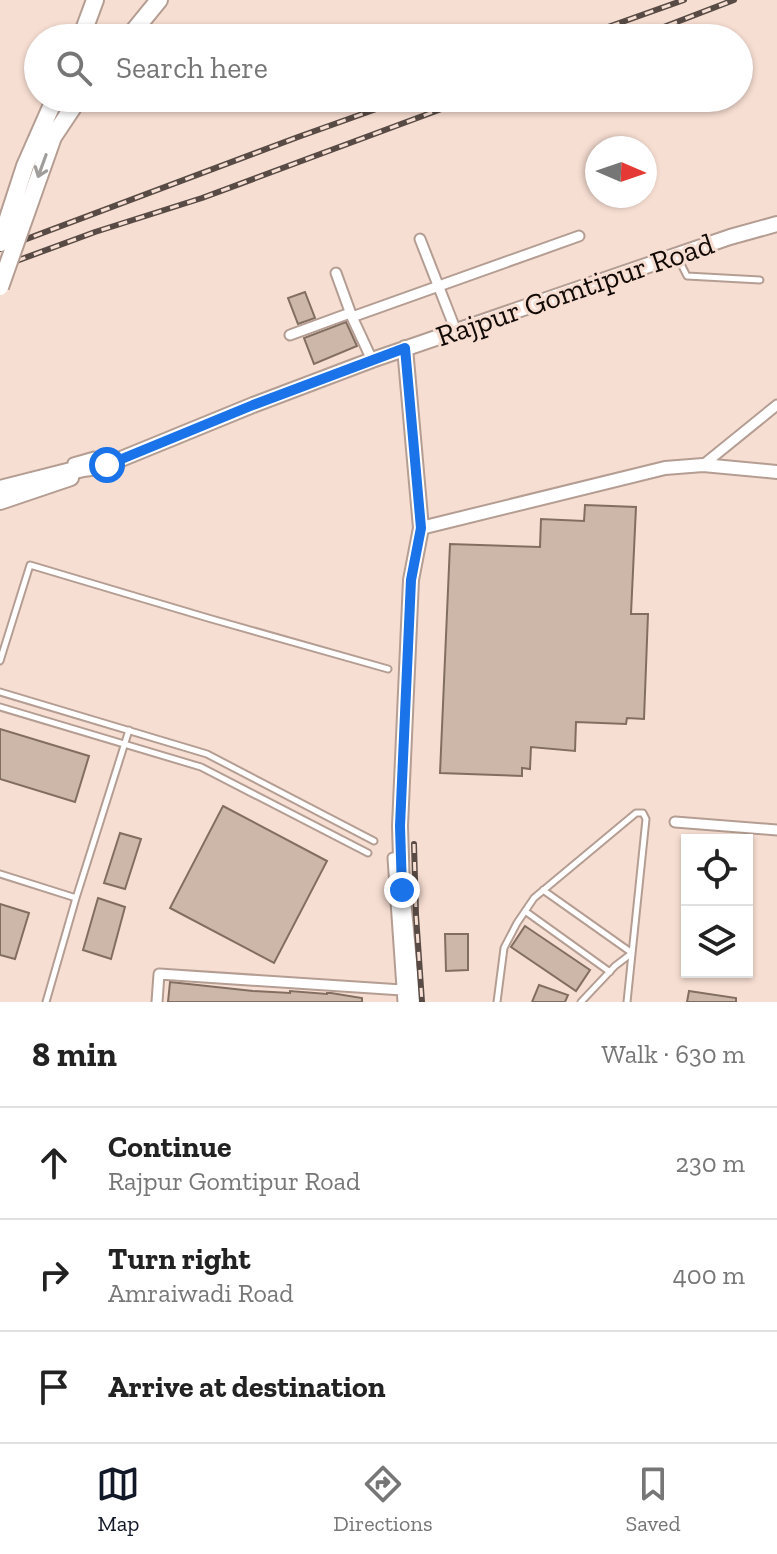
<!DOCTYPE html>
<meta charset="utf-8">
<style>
:root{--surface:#fff;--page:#f6f6f6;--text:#222;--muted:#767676;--line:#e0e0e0;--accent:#111827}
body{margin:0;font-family:"Zilla Slab",serif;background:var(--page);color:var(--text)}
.controls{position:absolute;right:24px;bottom:24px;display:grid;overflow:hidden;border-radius:0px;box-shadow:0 2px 6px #0004}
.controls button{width:72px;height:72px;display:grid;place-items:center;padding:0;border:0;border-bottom:2px solid var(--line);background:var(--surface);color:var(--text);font:40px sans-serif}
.compass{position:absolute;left:585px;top:136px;width:72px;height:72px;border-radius:50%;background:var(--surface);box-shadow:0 2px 6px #0004;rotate:92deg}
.stop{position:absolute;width:24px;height:24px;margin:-18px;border:6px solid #1a73e8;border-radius:50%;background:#fff}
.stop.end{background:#1a73e8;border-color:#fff;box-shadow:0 2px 8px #0008}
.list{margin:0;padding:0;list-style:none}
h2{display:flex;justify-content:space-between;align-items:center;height:104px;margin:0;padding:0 32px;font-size:34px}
h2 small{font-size:26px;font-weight:400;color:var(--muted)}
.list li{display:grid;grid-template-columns:52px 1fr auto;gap:24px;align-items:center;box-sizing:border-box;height:112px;padding:0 32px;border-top:2px solid var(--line)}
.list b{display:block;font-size:30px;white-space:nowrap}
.list p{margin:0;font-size:26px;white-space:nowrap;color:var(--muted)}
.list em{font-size:26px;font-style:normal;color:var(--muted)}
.icon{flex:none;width:44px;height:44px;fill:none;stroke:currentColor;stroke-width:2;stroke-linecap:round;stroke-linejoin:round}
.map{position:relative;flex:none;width:777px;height:1002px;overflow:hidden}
.search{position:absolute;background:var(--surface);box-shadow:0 2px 6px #0004;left:24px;right:24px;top:24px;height:88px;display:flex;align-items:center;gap:20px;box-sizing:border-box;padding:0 28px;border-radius:44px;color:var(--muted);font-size:30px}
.sheet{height:440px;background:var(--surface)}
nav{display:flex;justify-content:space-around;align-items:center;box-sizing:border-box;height:112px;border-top:2px solid var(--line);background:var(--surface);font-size:22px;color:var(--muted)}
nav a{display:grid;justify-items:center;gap:4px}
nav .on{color:var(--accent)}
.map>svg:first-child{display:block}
</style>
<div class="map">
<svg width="777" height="1002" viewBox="0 0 777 1002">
<rect width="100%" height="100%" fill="#f7ded2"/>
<!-- building -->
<path fill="#ccb7a8" stroke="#826e61" stroke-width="2" d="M305,292L315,318L298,324L288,298Z
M346,322L357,346L314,364L304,338Z
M585,505L636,507L631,614H648L644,719L627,718L626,724L576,722L575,751L531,747L530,769L522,768V776L440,773L450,544L540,547L541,519L584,521Z
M0,729L89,756L75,802L0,779Z
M223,806L327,861L274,963L170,908Z
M120,833L141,839L125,889L104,883Z
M98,898L125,907L111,959L83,950Z
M0,904L29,913L15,959L0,955Z
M525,926L590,970L576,991L511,947Z
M445,934H468V970L446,971Z
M170,982L253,991L290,993V991L327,994V993H331L362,998V1002H168Z
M539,985L568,995L565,1002H532Z
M689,991L736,998V1002H687Z"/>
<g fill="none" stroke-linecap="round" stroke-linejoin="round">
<defs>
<path id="service" d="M677,256L687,276L760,280
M0,661L30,565L208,618L388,669
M0,692L207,754L374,841
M0,707L201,767L368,853
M0,874L76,898
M543,890L632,953L615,966L581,1002
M525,911L610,972
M46,1002L76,898L129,730
M497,1002L504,948L517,923L534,898L636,813H643L646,819L627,1002"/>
<path id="minor" d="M420,239L456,331
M336,273L352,317
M290,335L350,313
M372,360L352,317L579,236
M73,463L94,457L104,463
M703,465L777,405
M675,822L777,830
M401,857L393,858L403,1002
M157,1002L159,974L402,990"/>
<path id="tertiary" d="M421,528L665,468L703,465L777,472"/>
<path id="secondary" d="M405,348L421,528L411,580L400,826L402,890L413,1002
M99,468L253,405L372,360L730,237L777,224
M0,502L71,478"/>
<path id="primary" d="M81,38L95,0
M128,38L159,0
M0,489L83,468L107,465"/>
</defs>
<!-- service casing -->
<use href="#service" stroke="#b49d92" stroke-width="9"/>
<!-- minor casing -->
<use href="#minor" stroke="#b49d92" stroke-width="13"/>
<!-- tertiary casing -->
<use href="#tertiary" stroke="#b49d92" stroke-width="16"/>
<!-- secondary casing -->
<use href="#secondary" stroke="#b49d92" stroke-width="18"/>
<!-- primary casing -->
<use href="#primary" stroke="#b49d92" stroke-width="20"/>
<!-- service -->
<use href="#service" stroke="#fff" stroke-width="5"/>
<!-- minor -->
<use href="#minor" stroke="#fff" stroke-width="9"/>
<!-- tertiary -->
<use href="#tertiary" stroke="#fff" stroke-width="12"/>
<!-- secondary -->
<use href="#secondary" stroke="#fff" stroke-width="14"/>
<!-- primary -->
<use href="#primary" stroke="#fff" stroke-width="16"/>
<defs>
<path id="rail" d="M556,38L586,27
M577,38L684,0
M635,38L734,0
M0,249L298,137L407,98
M0,267L95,232L202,198L471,98
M414,844L416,915L422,1002"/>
</defs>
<!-- rail casing -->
<use href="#rail" stroke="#584b45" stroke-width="6"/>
<!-- rail -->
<use href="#rail" stroke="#f7ded2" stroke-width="3" stroke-dasharray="9" stroke-linecap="butt"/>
<defs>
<path id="primary-bridge" d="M0,243L25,166L55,98
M0,287L53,137L79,98"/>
</defs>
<!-- primary-bridge casing -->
<use href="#primary-bridge" stroke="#b49d92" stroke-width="20" stroke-linecap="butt"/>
<!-- primary-bridge -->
<use href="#primary-bridge" stroke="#fff" stroke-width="16"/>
</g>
<!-- one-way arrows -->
<defs><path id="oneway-shaft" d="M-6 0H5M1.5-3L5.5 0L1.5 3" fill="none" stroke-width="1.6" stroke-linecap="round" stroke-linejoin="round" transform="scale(2)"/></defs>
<use stroke="#a09d9b" href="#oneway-shaft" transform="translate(42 166) rotate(110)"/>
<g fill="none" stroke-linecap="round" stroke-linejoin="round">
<!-- route -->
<path stroke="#1a73e8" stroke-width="10" d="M107,465L253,405L405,348L421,528L411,580L400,826L402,890"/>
</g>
<g text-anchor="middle" stroke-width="6" stroke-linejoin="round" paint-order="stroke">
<!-- street labels -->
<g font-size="30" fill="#120a06" stroke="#f7ded2">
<text transform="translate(575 290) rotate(-19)" y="10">Rajpur Gomtipur Road</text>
</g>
</g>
</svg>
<div class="controls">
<button><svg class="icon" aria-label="locate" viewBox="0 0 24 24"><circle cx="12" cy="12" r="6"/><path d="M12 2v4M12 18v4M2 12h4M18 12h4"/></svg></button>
<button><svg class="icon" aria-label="layers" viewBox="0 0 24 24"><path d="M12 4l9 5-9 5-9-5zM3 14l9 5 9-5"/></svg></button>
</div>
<svg class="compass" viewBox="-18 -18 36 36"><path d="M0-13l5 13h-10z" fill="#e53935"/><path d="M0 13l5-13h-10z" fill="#767676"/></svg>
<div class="stop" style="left:107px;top:465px"></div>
<div class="stop end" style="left:402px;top:890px"></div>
<div class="search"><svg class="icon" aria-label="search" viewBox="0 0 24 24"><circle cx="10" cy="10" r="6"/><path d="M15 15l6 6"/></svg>Search here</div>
</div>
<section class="sheet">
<h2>8 min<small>Walk · 630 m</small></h2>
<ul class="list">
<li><svg class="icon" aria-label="ahead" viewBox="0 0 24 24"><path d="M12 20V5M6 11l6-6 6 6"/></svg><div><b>Continue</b><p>Rajpur Gomtipur Road</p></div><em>230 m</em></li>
<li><svg class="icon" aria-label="right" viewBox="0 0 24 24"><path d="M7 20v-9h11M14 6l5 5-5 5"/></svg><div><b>Turn right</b><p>Amraiwadi Road</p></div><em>400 m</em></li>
<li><svg class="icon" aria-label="arrive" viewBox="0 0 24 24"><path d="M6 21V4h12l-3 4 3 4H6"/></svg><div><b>Arrive at destination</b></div></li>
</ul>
</section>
<nav>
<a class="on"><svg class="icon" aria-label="map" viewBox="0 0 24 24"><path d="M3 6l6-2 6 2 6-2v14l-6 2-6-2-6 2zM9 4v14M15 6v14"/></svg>Map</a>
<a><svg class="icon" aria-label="directions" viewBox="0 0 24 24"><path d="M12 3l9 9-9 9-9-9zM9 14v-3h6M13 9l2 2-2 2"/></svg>Directions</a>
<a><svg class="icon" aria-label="saved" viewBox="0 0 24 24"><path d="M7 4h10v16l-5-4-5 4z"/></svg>Saved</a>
</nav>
